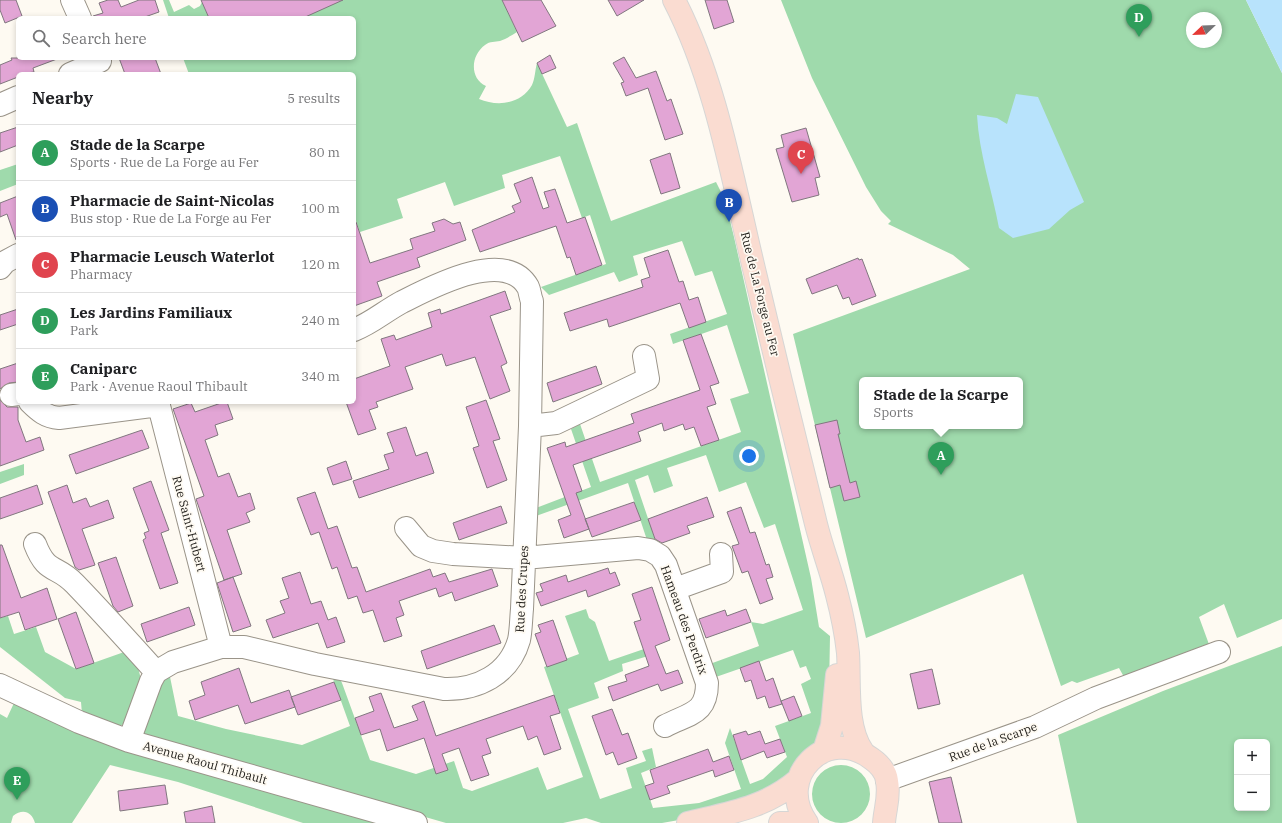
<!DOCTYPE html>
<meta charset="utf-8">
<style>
:root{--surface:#fff;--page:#f2f2f2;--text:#202124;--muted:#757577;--line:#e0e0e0;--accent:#111827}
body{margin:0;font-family:"IBM Plex Serif",serif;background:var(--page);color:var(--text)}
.controls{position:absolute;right:12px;bottom:12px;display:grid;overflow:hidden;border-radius:6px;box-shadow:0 2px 6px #0003}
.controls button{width:36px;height:36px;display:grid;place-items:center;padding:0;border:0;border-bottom:1px solid var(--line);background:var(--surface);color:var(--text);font:20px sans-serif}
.compass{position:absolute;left:1186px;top:12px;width:36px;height:36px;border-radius:50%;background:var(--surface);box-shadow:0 2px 6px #0003;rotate:247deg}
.you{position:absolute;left:749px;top:456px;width:14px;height:14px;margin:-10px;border:3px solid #fff;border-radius:50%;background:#1a73e8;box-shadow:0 0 0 6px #1a73e833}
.badge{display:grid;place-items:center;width:26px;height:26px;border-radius:50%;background:var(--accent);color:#fff;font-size:13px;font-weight:700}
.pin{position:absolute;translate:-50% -33px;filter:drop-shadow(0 1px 2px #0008)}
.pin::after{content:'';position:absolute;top:21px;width:14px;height:12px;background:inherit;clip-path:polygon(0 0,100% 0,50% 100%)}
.popup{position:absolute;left:859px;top:377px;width:164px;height:52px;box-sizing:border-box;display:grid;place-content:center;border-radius:6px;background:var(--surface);filter:drop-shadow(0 1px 3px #0005);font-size:13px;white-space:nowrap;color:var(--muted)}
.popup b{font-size:15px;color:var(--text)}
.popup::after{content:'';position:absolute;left:50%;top:100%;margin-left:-8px;border:8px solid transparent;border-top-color:var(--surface)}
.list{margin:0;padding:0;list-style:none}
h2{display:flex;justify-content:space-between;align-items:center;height:52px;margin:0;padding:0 16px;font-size:17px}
h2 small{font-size:13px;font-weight:400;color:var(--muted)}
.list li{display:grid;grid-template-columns:26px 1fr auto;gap:12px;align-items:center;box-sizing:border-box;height:56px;padding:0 16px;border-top:1px solid var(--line)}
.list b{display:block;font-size:15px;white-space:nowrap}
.list p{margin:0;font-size:13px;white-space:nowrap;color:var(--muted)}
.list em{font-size:13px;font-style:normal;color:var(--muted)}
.icon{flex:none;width:22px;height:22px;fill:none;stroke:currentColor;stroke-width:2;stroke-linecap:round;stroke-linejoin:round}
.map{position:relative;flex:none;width:1282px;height:823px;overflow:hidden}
.search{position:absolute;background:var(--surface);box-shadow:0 2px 6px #0003;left:16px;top:16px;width:340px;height:44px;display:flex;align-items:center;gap:10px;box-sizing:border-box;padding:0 14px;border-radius:6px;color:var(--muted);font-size:15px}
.panel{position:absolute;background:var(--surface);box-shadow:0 2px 6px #0003;left:16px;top:72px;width:340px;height:332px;border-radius:6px}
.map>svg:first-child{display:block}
</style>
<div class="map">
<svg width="1282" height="823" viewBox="0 0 1282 823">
<rect width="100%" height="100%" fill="#fefaf2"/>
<!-- green -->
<path fill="#9fdaac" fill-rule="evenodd" d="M163,0H169L174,12L189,5L194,9L200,6L202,2L209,18H169Z
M321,0H502L517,32C512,35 506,39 500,41C495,42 490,41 485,45C471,55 469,78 486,86L479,99C498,107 521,104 532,85C535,79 535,70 537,63L567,127L577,123L611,221L716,182L725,200L734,237L811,578L819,627L830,636L829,692L820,740L789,779L771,791L696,817L662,823H601L586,818L563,823H446L141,735L158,684L169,672L178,716L226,729L302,745L350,726L332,676L340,679L342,683L370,760L416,774L454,761L463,788L472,791L538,767L547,790L583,777L544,667L579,654L565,616L586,609L589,618L595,622L609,661L644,649L648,656L622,664L623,671L594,683L599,698L568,709L600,799L632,788L626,768L646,761L642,751L652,748L656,767L641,773L653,808L699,803L741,789L725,743L730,728L750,784L763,779L787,757L775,726L811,713L801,684L811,679L806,666L800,668L793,650L713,678L707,665L759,646L751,622L763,624L803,610L775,524L764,528L746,482L719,492L706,455L667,468L673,486L654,493L648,475L635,480L657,545L648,543L628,483L536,516V508L591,487L571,429L580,424L600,482L741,432L730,399L749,393L727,325L673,344L670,334L727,314L712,271L695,276L682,241L633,256L638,275L619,282L614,272L549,295L541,287L606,264L590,215L582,218L560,156L502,175L505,188L454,206L445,182L397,199L403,218L360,232L354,216V74H189L183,58H354V18H303Z
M781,0H1246L1282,73V619L1237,638L1224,604L1199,617L1210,647L1124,677L1119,668L1077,683L1072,681L1061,686L1023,574L866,638L793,334L970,269L953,255L888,224L891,221L881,211L866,187L812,78ZM1192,18H1216V42H1192ZM862,380H1020V426H862Z
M18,164V184L0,191V170Z
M24,464V475L0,484V472Z
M8,616L14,634L36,627L45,652L76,669L127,651L137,664L141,679L129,717L122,725L117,727L82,714L81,702L65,698L0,647V618Z
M1282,646V823H1077L1058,735L1163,691ZM1237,742H1267V808H1237Z
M14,703L391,823H303L178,782L110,765L72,823H35C32,812 23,808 13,816L11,823H0V714L7,718Z
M812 794a29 29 0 1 1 58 0a29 29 0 1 1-58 0Z"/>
<!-- water -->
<path fill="#b8e3fc" d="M1246,0H1282V73Z
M1016,94L1038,97L1084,202L1070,210L1049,229L1013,238L999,228C992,190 979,154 977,115L997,118L1007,124Z"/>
<!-- building -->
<path fill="#e2a5d5" stroke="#81777f" d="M0,0H16L22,16L5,23L0,10Z
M108,0H118L121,7L139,0H155L159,12L142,18H94L93,16L103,13L99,3Z
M201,0H343L303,18H209Z
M502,0H541L556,26L522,42Z
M608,0H644L617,16Z
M705,0H727L734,22L714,29Z
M550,55L556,68L542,74L537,63Z
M624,57L636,78L656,71L667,101L671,99L683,134L665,140L648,88L626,96L621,83L624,82L613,63Z
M11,58H57V59L33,68L34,72L18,74V77L0,84V65L12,60Z
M119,58H155L161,74H125Z
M18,127V145L0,152V133Z
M806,128L820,177L815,178L819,195L792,202L776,149L784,147L781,135Z
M670,153L680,188L661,194L650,160Z
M532,177L543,209L549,207L544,192L555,189L567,223L585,217L602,265L576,275L570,257L567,258L556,226L480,252L472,230L515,212L512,206L521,202L514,184Z
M18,196V240H16L7,214L0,217V203Z
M444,219L453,224L460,222L466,240L417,258L420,267L377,282L382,296L354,306V222H356L370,263L413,249L410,239L435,231L432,223Z
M668,250L679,282L683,281L689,300L698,297L706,322L689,328L680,303L609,327L607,319L570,331L564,313L643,287L641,280L650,277L644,258Z
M858,258L859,260L862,259L876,296L852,305L849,297L843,299L837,285L812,294L806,279Z
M505,291L511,309L490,316L507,363L501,366L510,391L490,399L475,357L446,366L442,354L405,367L413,389L376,402L378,407L369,410L376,429L358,435L346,402H354V379L390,366L381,339L394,335L396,340L432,327L428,313L440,309L441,314Z
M18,309V324L0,330V315Z
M701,334L719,383L710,386L716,404L707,407L719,440L701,446L694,427L685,430L683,424L664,431L662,423L638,432L641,441L573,465L582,491L576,493L589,529L564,538L558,520L571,515L547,448L565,442L566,447L634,423L631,414L700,390L683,340Z
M18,363V382L9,383L0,389V369Z
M596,366L602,384L553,402L547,383Z
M0,400L7,407H18V420L26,442L40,437L44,450L0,466Z
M486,400L500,439L493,441L507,480L487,488L473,448L479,446L466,407Z
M224,402H227L233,419L215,425L218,435L205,440L218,477L229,473L238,497L250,493L255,509L246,513L250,522L227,530L242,574L224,580L196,499L204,496L173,409L191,403L195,412Z
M837,420L840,434H838L850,483L856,481L860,497L844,501L840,485L830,488L815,425Z
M406,427L416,456L427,452L434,473L359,498L353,481L389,469L384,455L394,452L387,433Z
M142,430L149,448L76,474L69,455Z
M346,461L352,479L333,485L327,468Z
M151,481L169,530L161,533L178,583L160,589L143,540L146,538L144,533L149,531L133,488Z
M37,485L43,504L0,519V498Z
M67,485L73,503L86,498L90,507L108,500L114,518L82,529L95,565L79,570L75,567L48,492Z
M315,492L328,529L337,526L352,568L357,567L366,592L430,569L433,577L445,573L449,582L492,569L498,586L455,601L452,592L439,597L436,588L399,601L404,615L396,618L402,636L384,642L373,610L363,613L357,596L348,599L337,567L332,569L319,532L311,535L297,498Z
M707,497L714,517L687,526L690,533L662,543L655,539L648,519Z
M634,502L641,520L592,537L585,519Z
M501,506L507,523L459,540L453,523Z
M741,507L750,533L755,532L766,565L769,564L773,577L766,579L773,599L760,604L748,571L742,573L732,546L739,544L727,512Z
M0,545H2L21,598L47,588L57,619L25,630L19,612L0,618Z
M116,557L133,606L118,612L113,606L98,563Z
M608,568L610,574L615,572L620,585L588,597L586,590L541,606L536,593L543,591L540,584L566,575L568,582Z
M300,572L311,604L321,601L328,620L336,617L345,642L327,648L318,623L273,638L266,620L285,613L280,601L289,598L282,578Z
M233,577L251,626L233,632L217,583Z
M652,587L670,640L655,646L666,674L678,670L683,683L661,691L658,684L613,701L608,687L627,681L625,675L649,666L634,622L641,620L632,594Z
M189,607L195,625L147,642L141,624Z
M746,609L751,622L706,638L699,619L725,610L727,616Z
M76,612L94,663L76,669L58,619Z
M553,620L567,660L547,667L535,634L541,632L538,625Z
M494,625L501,643L427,669L421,651Z
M759,661L766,681L773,678L782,704L769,708L765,696L757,699L751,680L745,682L740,668Z
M239,668L251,703L289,690L295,707L245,724L238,705L195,720L189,701L205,695L201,682Z
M932,669L940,704L918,709L910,674Z
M334,682L341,700L298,715L291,697Z
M381,693L394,728L418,720L412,706L424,701L436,736L554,695L560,713L550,716L561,749L544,755L537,736L528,740L523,726L486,739L491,753L482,756L489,775L471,781L459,748L442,754L448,770L436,774L424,738L387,751L380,729L361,735L355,718L374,711L369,697Z
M794,696L802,716L789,721L781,701Z
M612,709L622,735L628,733L637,758L618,765L613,752L606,755L592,716Z
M746,731L748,735L760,731L765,744L780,739L785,752L767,758L764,751L741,760L733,735Z
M708,749L713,762L729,756L734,770L715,777L713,770L667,786L670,793L650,800L645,786L654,783L650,770Z
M951,777L962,823H939L929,782Z
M165,785L168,804L120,811L118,791Z
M212,806L215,823H186L184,812Z"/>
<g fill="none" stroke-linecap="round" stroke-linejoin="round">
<defs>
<path id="minor" d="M72,0L80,18
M70,74L100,61
M0,105L18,97
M0,268L5,262L18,255
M11,395L18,394
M30,402C39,411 46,417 59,418L159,405
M158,402L221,647
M530,426L556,423L648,379L644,356
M406,528L421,546L433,551L453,554L524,558L638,548L650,550L660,556L666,565L707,683C707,714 690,713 665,726
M35,544C47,575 56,564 75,584C102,612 129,642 156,672
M675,589L722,572L721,554
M0,685L79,722L129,741L416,823
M129,741L151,681L156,672L173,662L221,647H244L315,664L444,689C477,690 509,675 519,640C521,631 521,619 522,609L530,426L532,301C530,297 530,291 528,287C505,247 430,288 402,302C385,311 372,323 354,330
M887,780L1035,727L1096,698L1219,652"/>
<path id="major" d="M674,0C717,83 733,183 755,273C775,357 795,440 816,524C822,548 831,571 837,595C842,614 846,634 848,653C850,683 845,727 863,752
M824,751L832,726L837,675
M688,823C729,813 765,808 798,780
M780,823H807
M807,823C774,777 827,724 872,759C879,764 886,772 887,781C890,797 885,808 884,823"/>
</defs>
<!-- minor casing -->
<use href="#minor" stroke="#9a9489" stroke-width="24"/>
<!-- major casing -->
<use href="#major" stroke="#d6d6d5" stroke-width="24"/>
<!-- minor -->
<use href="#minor" stroke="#fff" stroke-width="22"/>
<!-- major -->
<use href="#major" stroke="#fadcd1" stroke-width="22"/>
</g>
<g text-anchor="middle" stroke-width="3.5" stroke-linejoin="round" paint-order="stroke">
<!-- street labels -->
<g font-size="12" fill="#1e1c18" stroke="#fefaf2">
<text transform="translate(760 294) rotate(76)" y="4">Rue de La Forge au Fer</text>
<text transform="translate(189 524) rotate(75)" y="4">Rue Saint-Hubert</text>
<text transform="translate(522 589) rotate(-87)" y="4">Rue des Crupes</text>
<text transform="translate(684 620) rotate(70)" y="4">Hameau des Perdrix</text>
<text transform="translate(993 742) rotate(-20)" y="4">Rue de la Scarpe</text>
<text transform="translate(205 763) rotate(16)" y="4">Avenue Raoul Thibault</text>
</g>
</g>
</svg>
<div class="controls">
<button>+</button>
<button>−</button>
</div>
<svg class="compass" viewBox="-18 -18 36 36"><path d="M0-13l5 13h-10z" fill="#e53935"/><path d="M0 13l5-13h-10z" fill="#757577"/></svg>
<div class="you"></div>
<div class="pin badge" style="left:941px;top:475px;background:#2e9e5b">A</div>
<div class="popup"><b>Stade de la Scarpe</b>Sports</div>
<div class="pin badge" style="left:729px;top:222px;background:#1a4fb4">B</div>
<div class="pin badge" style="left:801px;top:174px;background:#e0444e">C</div>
<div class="pin badge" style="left:1139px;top:37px;background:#2e9e5b">D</div>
<div class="pin badge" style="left:17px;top:800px;background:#2e9e5b">E</div>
<div class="search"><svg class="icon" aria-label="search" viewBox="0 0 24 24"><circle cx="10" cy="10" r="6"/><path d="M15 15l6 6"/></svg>Search here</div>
<section class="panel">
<h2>Nearby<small>5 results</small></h2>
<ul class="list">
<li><span class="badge" style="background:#2e9e5b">A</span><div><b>Stade de la Scarpe</b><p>Sports · Rue de La Forge au Fer</p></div><em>80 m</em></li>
<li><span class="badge" style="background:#1a4fb4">B</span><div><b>Pharmacie de Saint-Nicolas</b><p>Bus stop · Rue de La Forge au Fer</p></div><em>100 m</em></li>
<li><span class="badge" style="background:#e0444e">C</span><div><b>Pharmacie Leusch Waterlot</b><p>Pharmacy</p></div><em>120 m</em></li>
<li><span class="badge" style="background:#2e9e5b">D</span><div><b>Les Jardins Familiaux</b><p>Park</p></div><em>240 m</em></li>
<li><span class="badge" style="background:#2e9e5b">E</span><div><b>Caniparc</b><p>Park · Avenue Raoul Thibault</p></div><em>340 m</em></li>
</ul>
</section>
</div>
